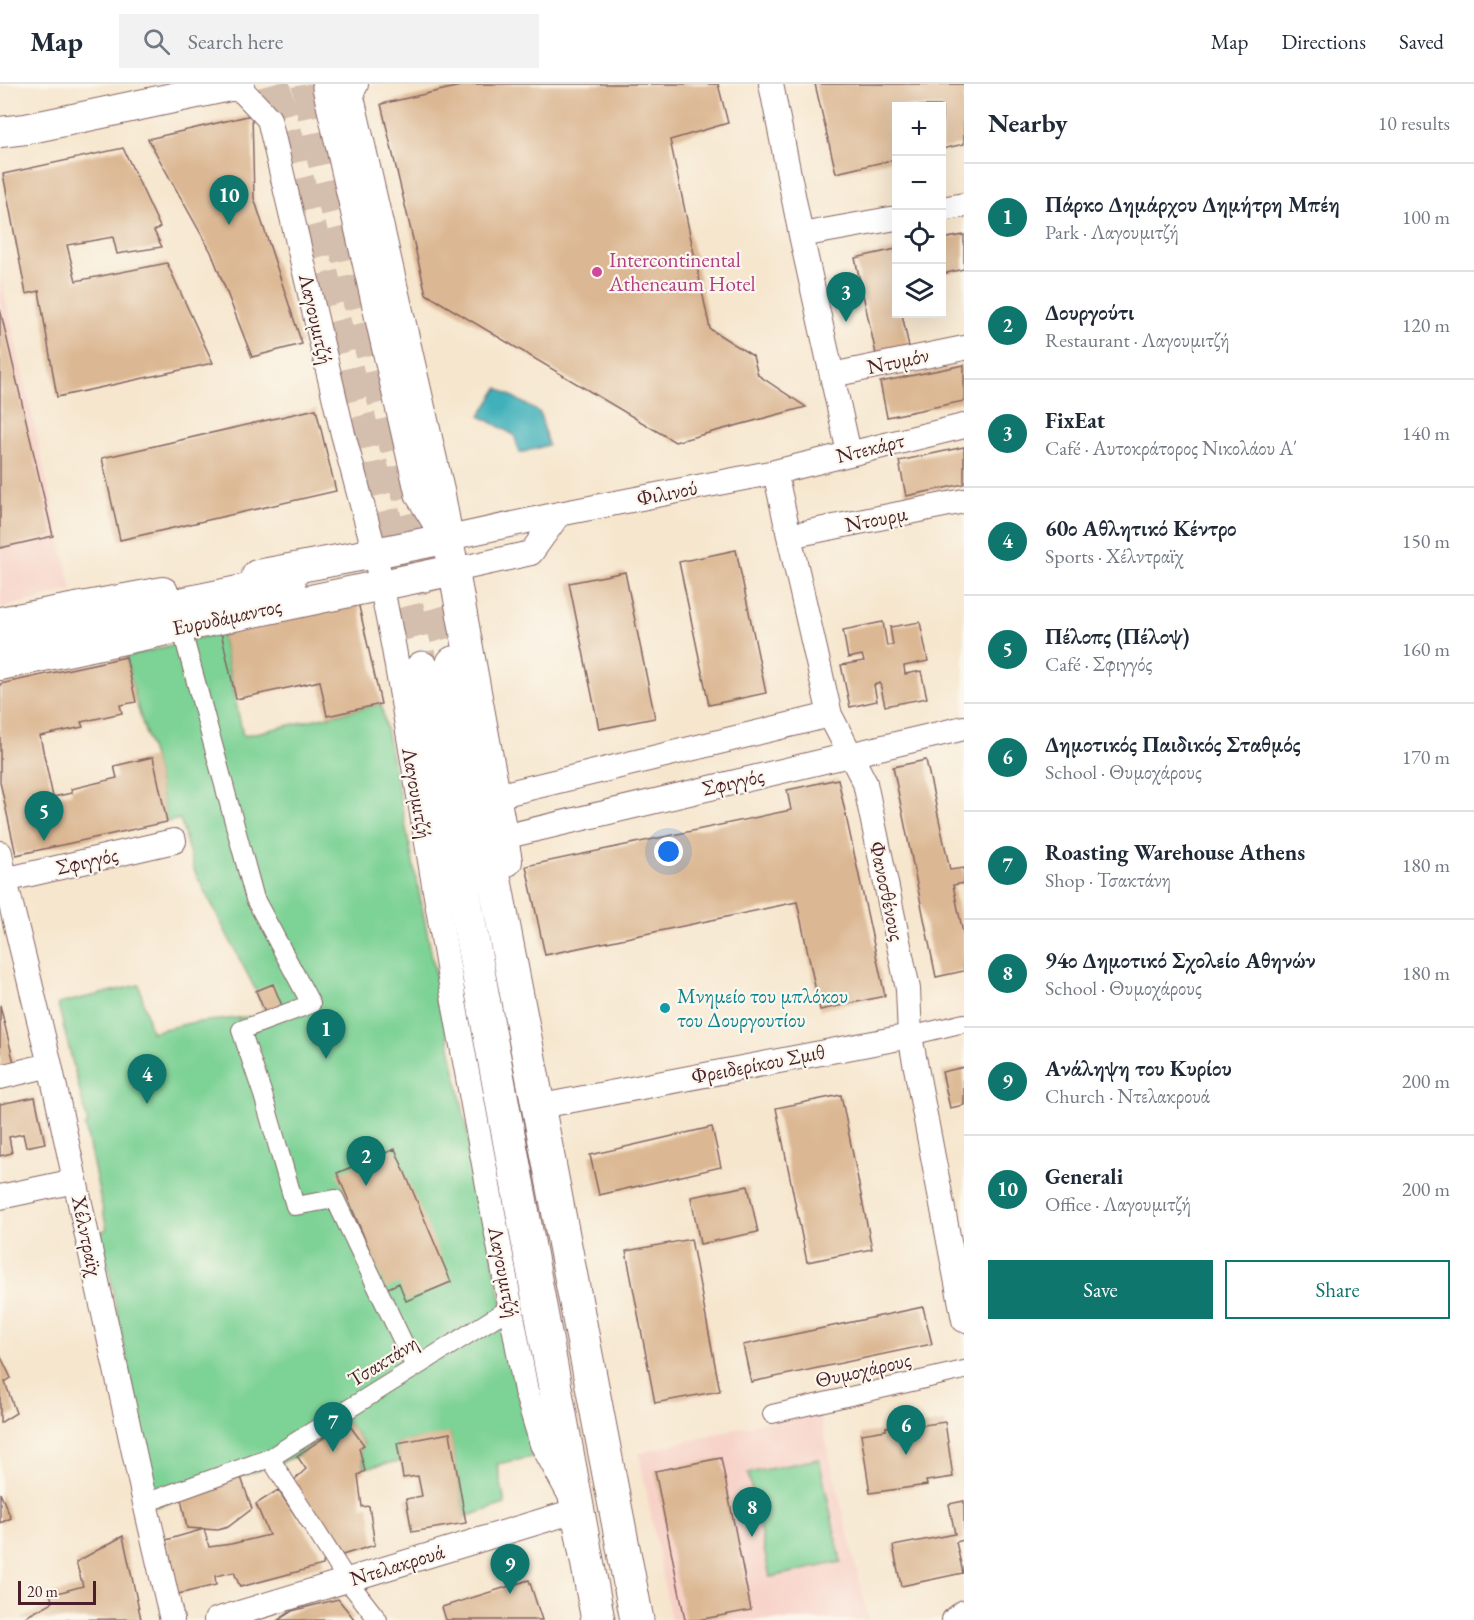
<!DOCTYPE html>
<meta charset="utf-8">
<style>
:root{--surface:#fff;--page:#f2f2f3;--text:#1f2937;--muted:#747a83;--line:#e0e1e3;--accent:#0f766e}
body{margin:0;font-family:"EB Garamond",serif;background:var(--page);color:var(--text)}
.controls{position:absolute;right:18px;top:18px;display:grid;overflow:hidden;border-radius:0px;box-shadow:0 6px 24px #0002}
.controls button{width:54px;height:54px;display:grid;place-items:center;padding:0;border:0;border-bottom:2px solid var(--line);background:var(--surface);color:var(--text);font:30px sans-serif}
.scale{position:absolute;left:18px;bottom:15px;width:78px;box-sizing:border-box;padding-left:6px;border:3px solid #4a1f2b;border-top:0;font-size:16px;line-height:21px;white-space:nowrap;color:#4a1f2b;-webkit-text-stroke:4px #fbf7ec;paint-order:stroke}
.you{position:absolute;left:669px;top:768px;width:21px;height:21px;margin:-15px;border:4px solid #fff;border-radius:50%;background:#1a73e8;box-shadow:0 0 0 9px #1a73e833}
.badge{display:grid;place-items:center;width:39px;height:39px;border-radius:50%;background:var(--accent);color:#fff;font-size:20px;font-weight:700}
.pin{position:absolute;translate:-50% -50px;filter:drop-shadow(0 2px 3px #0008)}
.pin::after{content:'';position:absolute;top:32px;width:21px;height:18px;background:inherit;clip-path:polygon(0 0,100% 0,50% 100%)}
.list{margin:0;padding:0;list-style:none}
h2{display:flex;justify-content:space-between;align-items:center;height:78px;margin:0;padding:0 24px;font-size:26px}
h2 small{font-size:20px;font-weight:400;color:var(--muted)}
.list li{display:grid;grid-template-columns:39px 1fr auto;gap:18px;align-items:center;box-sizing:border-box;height:108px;padding:0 24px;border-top:2px solid var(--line)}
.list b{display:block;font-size:22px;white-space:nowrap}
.list p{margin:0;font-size:20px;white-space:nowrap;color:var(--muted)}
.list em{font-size:20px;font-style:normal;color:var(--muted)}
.actions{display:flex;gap:12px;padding:18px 24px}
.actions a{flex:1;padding:14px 0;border:2px solid var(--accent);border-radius:0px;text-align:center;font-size:21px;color:var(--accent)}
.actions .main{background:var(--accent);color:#fff}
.icon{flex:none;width:33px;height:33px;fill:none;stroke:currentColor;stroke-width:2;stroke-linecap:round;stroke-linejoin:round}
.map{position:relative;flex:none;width:964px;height:1536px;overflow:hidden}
header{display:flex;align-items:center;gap:36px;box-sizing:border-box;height:84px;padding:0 30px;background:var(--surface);border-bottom:2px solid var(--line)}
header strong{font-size:28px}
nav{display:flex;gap:33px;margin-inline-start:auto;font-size:21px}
.search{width:420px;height:54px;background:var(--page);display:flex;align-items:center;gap:15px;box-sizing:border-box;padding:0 21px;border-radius:0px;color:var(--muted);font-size:22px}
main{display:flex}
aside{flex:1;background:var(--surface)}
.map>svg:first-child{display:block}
</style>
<header>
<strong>Map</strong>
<div class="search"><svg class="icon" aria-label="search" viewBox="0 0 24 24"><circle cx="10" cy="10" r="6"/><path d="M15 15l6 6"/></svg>Search here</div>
<nav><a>Map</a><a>Directions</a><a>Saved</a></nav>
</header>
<main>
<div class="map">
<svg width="964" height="1536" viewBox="0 0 964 1536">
<rect width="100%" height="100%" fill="#fbf7ec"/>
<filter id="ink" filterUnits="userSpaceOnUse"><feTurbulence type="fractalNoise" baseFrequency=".0167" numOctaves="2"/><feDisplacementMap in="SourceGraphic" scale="12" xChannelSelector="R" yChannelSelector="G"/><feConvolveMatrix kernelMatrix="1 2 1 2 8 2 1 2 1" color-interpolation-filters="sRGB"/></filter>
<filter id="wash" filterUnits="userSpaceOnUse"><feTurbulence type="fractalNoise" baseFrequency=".008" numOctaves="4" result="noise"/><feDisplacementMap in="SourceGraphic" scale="24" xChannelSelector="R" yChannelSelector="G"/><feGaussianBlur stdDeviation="1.35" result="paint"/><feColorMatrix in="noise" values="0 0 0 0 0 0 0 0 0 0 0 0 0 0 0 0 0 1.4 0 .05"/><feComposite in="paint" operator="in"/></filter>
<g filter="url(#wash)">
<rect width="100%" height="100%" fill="#f6e6ce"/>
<!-- built -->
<path fill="#f7d1c7" d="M0,191L72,506L0,524Z
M818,1325L869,1536H671L639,1369Z"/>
<!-- green -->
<path fill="#7dd295" stroke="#647860" stroke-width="1.5" d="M221,548L243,652L381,620L533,1373L497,1380L505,1420L465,1433L450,1350L397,1359L400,1377L365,1384L359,1364L364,1360L347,1338L297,1372L156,1423L101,1148L107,1145L85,1042L88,1040L58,920L139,901L151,948L190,939L266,931L256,907L194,786L180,735L167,738L153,673L136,618L126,573Z
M819,1375L841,1478L770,1493L748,1389Z"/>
<!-- water -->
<path fill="#41b1ba" stroke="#466872" stroke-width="1.5" d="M498,304L540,329L548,361L520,369L514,351L480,332Z"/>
<g id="blocks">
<!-- building -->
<path fill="#dbb793" d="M469,0H718L728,39L670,56L710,245L753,272L758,291L806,323L675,358L426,210L381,20Z
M815,0H964V60L942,65V22H896V75L836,89Z
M252,31L254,114L302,260L252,273L211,168L148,55Z
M123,64L160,143L154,147L162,163L117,170L113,153L67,161L76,197L167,179L213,279L57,313L39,207L26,210L3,90Z
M964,151V185L942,190V155Z
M896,165V199H895L896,230H902L909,263L876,270L855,174Z
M0,225L53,452L0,464Z
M964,281V317L887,333L880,298Z
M316,325L336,407L120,456L102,374Z
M964,363V400L906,412L899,377Z
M736,466L766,609L709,621L679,478Z
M625,488L655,634L599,645L569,499Z
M358,518L381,620L327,632L320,597L236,615L221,548Z
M883,538L887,562L893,561L890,543L920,538L928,577L904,582L905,590L921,587L927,614L885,622L880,599L874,601L877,617L850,623L841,581L864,577L862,571L848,574L843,546Z
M126,573L136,618L120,621L122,629L81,638L83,643L40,652L53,713L72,709L71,705L117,694L114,682L153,673L167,738L16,771L0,698V600Z
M926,676L950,786L964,784V799L953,801L964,854V887L936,893L893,683Z
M838,695L885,912L820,926L797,818L545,871L526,782L791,726L787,706Z
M273,900L283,924L266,931L256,907Z
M0,921L14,979L0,982Z
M964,983V1021L950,1024L942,988Z
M841,1011L872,1165L807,1178L776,1024Z
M35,1013L45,1059L26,1063L23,1050L9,1053L12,1069L0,1072V1020Z
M712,1043L721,1083L599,1111L590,1071Z
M395,1065L451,1198L406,1217L399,1199L386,1205L337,1089Z
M748,1102L758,1148L700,1160L691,1113Z
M691,1155L720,1307L655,1319L626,1167Z
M923,1223L932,1260L751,1298L743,1261Z
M0,1271L11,1294L5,1298L16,1329L0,1339Z
M347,1338L364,1361L359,1364L365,1387L358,1391L362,1423L369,1422L375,1461L342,1471L293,1397L306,1385L297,1372Z
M945,1338L953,1393L926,1397L927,1401L870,1409L861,1350L886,1346V1343L917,1339V1342Z
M450,1349L466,1439L412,1448L406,1415L422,1412L418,1392L403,1394L397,1359Z
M721,1374L751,1526L698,1536H685L655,1387Z
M241,1393L252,1425L228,1443L218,1446L187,1444L181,1415Z
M278,1406L324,1474L323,1481L240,1503L234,1488L215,1492L216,1501L178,1510L166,1456L204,1445L209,1463L231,1460L269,1451L256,1420Z
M0,1409L11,1434L0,1439Z
M964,1417V1456L956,1458L963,1489L901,1502L893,1462L955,1450L949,1420Z
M123,1452L141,1535L20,1536L53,1518L50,1511L83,1502L76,1478Z
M529,1496L542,1536H446L442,1523Z
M338,1515L355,1536H278L292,1527Z"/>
</g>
</g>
<g filter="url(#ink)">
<use href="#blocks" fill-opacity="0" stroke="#866564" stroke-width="1.5"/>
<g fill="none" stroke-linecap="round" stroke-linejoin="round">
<!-- primary-tunnel -->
<path stroke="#d4bead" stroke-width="33" stroke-dasharray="33 16" stroke-linecap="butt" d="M273,0L393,465L422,584
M308,0L318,53L390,341L453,579"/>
<defs>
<path id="pedestrian" d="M181,543L255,815L311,920L241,946L263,1011L295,1122L335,1115L415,1283
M910,952L964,939
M772,1330L964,1286
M270,1374L347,1496L378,1536
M145,1419L270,1374L510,1224"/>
<path id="minor" d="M771,0L801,151L849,369
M942,125L964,121
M801,151L896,134
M832,291L964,264
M775,388L789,452L830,631L865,699L908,905L910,952L964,1236
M789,452L964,417
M449,454L559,430L775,388L964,342
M454,486L531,469L559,430
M496,712L830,631
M503,753L964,644
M0,769L5,796L50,981L145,1419L172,1536
M0,797L174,757
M0,993L50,981
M552,1020L910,952
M0,1113L75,1097
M216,1536L578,1426L542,1360L526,1307L454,918L394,565L375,469L343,350L269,35L237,1
M954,1536L964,1528"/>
<path id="tertiary" d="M353,0L348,9L440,411L507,777
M0,48L26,45L239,0
M257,491L375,469L449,454
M0,538L163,508
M0,581L454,486"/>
<path id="primary" d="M329,3L422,410L449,454
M0,558L289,498
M453,579L637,1536
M422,584L598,1536"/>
<path id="trunk" d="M236,0L237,1"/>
</defs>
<!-- pedestrian casing -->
<use href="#pedestrian" stroke="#866564" stroke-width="20"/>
<!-- minor casing -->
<use href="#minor" stroke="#866564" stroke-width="26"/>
<!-- tertiary casing -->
<use href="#tertiary" stroke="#866564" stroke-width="32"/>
<!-- primary casing -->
<use href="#primary" stroke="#866564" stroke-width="35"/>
<!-- trunk casing -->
<use href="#trunk" stroke="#866564" stroke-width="35"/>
<!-- pedestrian -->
<use href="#pedestrian" stroke="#fff" stroke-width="18"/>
<!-- minor -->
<use href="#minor" stroke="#fff" stroke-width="24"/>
<!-- tertiary -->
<use href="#tertiary" stroke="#fff" stroke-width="30"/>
<!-- primary -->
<use href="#primary" stroke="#fff" stroke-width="33"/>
<!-- trunk -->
<use href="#trunk" stroke="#fff" stroke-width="33"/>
</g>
</g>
<!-- markers -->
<circle fill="#d1479c" stroke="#fbf7ec" stroke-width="2" cx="597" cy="188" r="6"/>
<circle fill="#0f9aa8" stroke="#fbf7ec" stroke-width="2" cx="665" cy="924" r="6"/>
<g text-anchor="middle" stroke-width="4.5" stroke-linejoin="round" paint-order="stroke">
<!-- hotel labels -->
<g font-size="21" fill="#b23c85" stroke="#fbf7ec" text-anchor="start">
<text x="609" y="183">Intercontinental<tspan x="609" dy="24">Atheneaum Hotel</tspan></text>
</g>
<!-- street labels -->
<g font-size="21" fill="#4a1f2b" stroke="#fbf7ec">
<text transform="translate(316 235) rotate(77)" y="7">Λαγουμιτζή</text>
<text transform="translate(898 277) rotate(-12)" y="7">Ντυμόν</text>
<text transform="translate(870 364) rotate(-14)" y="7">Ντεκάρτ</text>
<text transform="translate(667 409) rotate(-11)" y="7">Φιλινού</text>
<text transform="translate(876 435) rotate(-11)" y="7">Ντουρμ</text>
<text transform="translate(227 533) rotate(-12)" y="7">Ευρυδάμαντος</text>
<text transform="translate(733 698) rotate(-13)" y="7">Σφιγγός</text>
<text transform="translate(417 709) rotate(80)" y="7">Λαγουμιτζή</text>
<text transform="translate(87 777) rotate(-13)" y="7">Σφιγγός</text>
<text transform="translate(887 807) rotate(78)" y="7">Φανοσθένους</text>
<text transform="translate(758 980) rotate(-11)" y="7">Φρειδερίκου Σμιθ</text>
<text transform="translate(87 1152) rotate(78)" y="7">Χέλντραϊχ</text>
<text transform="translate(504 1188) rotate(79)" y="7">Λαγουμιτζή</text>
<text transform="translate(383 1277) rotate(-32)" y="7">Τσακτάνη</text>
<text transform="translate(863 1286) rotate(-13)" y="7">Θυμοχάρους</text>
<text transform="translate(397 1481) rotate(-17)" y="7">Ντελακρουά</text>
</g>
<!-- culture labels -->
<g font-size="21" fill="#0d838f" stroke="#fbf7ec" text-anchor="start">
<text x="677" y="919">Μνημείο του μπλόκου<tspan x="677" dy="24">του Δουργουτίου</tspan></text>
</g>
</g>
</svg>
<div class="controls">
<button>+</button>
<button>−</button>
<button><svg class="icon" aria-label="locate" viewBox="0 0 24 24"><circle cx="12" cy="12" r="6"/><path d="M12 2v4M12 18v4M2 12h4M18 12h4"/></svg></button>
<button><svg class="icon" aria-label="layers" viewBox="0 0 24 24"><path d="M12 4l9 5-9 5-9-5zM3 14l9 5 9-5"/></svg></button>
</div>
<div class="scale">20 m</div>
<div class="you"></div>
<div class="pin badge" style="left:326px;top:975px">1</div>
<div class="pin badge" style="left:366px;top:1102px">2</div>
<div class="pin badge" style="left:846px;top:238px">3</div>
<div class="pin badge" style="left:147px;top:1020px">4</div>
<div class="pin badge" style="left:44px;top:757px">5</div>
<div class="pin badge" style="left:906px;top:1371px">6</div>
<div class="pin badge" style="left:333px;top:1368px">7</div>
<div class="pin badge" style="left:752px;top:1453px">8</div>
<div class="pin badge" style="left:510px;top:1510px">9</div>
<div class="pin badge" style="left:229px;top:141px">10</div>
</div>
<aside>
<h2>Nearby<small>10 results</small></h2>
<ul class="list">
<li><span class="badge">1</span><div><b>Πάρκο Δημάρχου Δημήτρη Μπέη</b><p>Park · Λαγουμιτζή</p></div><em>100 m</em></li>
<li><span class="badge">2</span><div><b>Δουργούτι</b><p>Restaurant · Λαγουμιτζή</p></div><em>120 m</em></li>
<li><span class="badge">3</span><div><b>FixEat</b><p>Café · Αυτοκράτορος Νικολάου Α΄</p></div><em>140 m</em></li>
<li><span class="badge">4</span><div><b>60ο Αθλητικό Κέντρο</b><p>Sports · Χέλντραϊχ</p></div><em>150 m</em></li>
<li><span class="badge">5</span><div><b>Πέλοπς (Πέλοψ)</b><p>Café · Σφιγγός</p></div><em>160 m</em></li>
<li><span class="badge">6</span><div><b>Δημοτικός Παιδικός Σταθμός</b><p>School · Θυμοχάρους</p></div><em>170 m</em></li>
<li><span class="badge">7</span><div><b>Roasting Warehouse Athens</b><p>Shop · Τσακτάνη</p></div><em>180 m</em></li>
<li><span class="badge">8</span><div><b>94ο Δημοτικό Σχολείο Αθηνών</b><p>School · Θυμοχάρους</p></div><em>180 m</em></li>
<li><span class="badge">9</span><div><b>Ανάληψη του Κυρίου</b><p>Church · Ντελακρουά</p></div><em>200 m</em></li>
<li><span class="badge">10</span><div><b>Generali</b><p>Office · Λαγουμιτζή</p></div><em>200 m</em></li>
</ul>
<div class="actions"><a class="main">Save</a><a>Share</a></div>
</aside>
</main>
